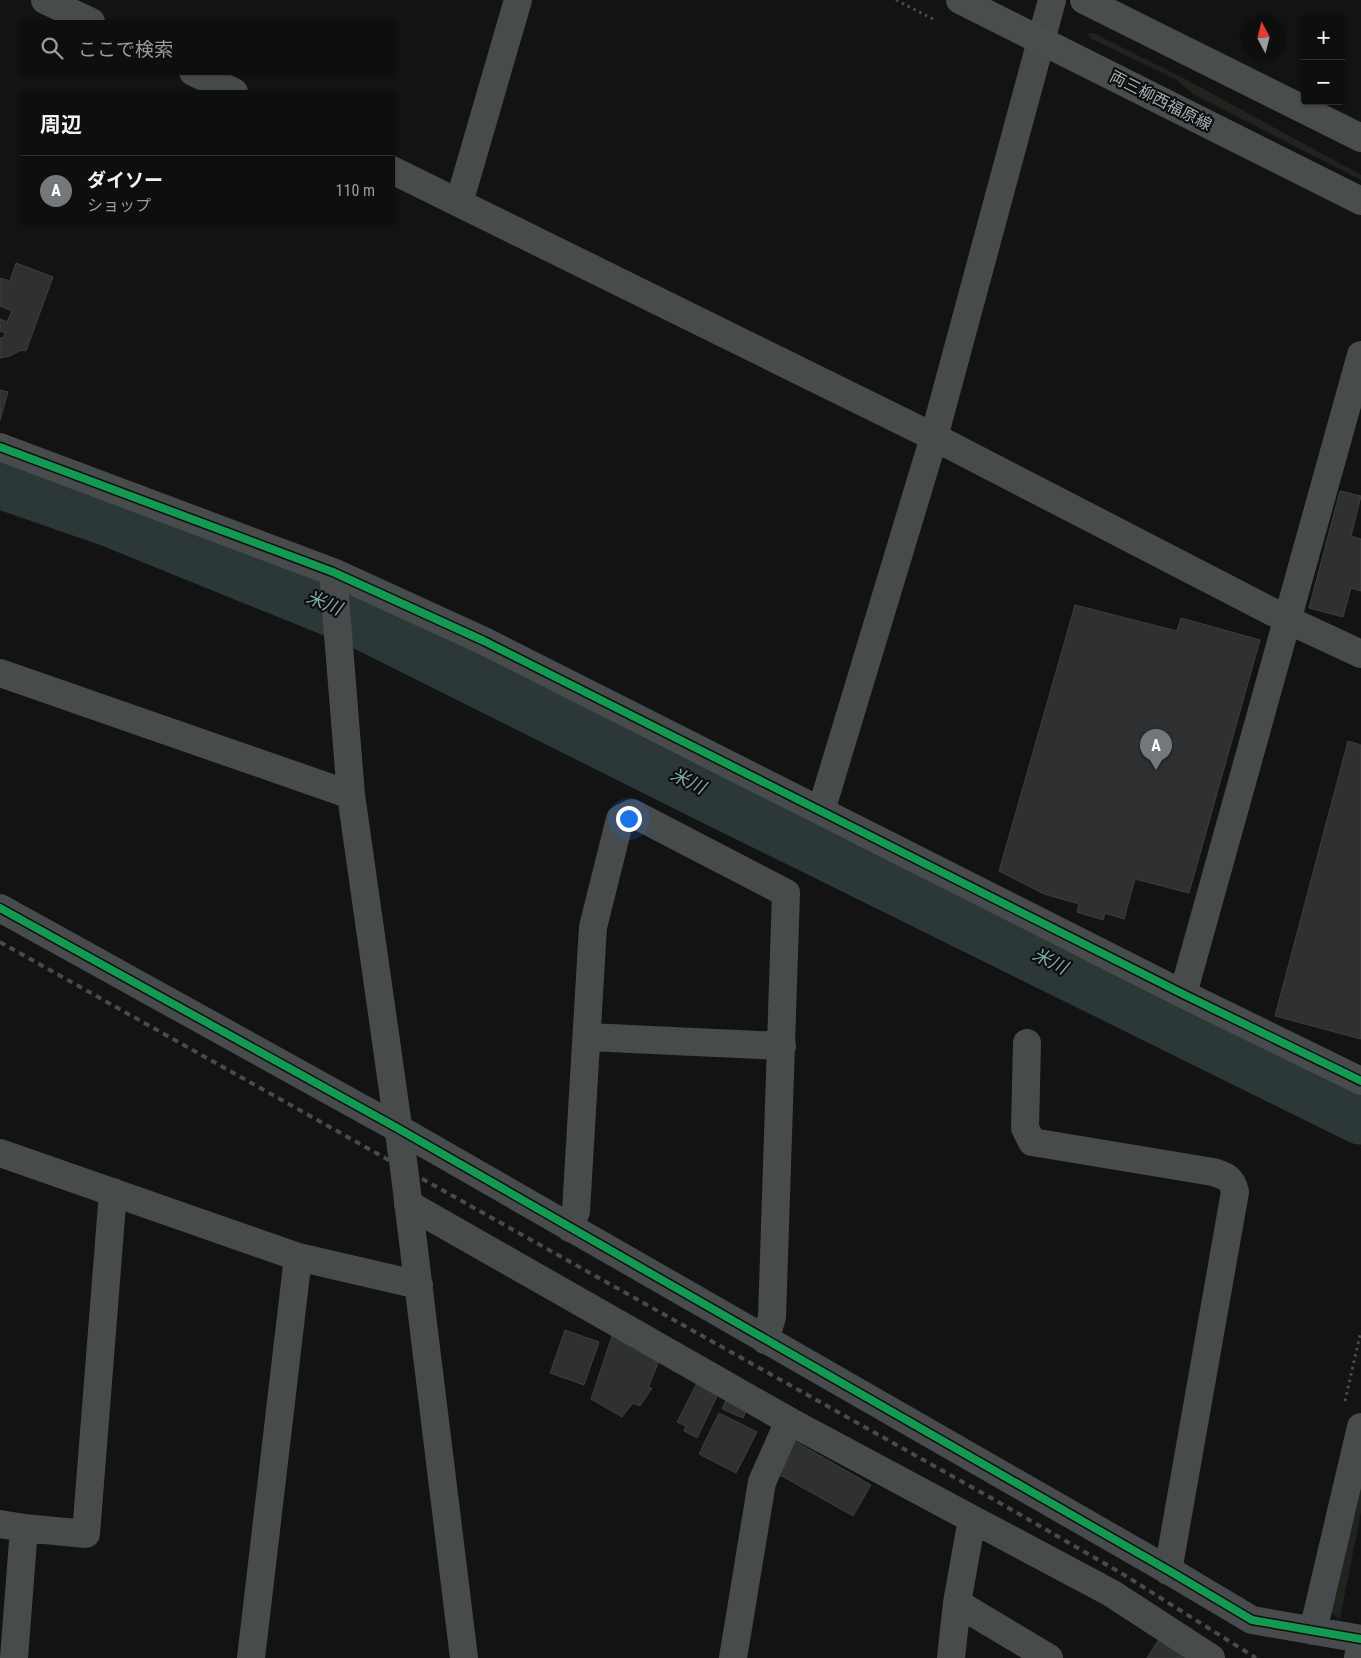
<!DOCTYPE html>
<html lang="ja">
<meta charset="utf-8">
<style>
:root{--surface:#0e0e0f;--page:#171718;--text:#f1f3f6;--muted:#9b9c9e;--line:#2e2e2f;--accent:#73797b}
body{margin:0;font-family:"Roboto Condensed","Noto Sans JP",sans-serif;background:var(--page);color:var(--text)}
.controls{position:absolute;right:15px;top:15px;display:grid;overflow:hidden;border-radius:5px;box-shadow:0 1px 4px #0004}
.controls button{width:45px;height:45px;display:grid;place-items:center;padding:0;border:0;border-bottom:1px solid var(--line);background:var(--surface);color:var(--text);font:25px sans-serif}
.compass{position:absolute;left:1241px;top:15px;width:45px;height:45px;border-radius:50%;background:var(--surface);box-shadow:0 1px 4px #0004;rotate:353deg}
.you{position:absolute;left:628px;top:818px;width:18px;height:18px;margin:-12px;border:4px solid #fff;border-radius:50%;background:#1a73e8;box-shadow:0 0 0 8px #1a73e833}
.badge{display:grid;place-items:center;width:32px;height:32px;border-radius:50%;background:var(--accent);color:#fff;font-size:16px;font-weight:700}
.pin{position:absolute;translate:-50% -41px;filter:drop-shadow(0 1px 2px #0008)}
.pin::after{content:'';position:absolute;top:26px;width:18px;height:15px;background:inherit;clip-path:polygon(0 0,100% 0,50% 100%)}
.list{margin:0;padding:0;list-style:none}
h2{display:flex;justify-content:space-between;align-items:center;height:65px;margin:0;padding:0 20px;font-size:21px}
h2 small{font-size:16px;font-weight:400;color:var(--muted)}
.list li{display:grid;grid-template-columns:32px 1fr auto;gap:15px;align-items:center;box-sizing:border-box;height:70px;padding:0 20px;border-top:1px solid var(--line)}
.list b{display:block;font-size:19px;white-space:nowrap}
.list p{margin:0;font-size:16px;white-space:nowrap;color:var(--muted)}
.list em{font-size:16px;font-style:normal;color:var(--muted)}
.icon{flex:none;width:28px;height:28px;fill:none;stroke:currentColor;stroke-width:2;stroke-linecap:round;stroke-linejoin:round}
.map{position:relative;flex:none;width:1361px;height:1658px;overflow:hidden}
.search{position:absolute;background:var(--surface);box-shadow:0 1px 4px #0004;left:20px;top:20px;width:375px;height:55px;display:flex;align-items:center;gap:12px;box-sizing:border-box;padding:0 18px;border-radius:5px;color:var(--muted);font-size:19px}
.panel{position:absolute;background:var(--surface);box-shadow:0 1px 4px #0004;left:20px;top:90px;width:375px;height:135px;border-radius:5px}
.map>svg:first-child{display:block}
</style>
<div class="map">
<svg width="1361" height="1658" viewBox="0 0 1361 1658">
<rect width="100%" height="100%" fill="#131314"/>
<!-- green -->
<path fill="#20231e" d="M1090,33H1093L1189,81L1361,175V180L1193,94L1177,80L1090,38L1088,35Z
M1361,1477V1512L1340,1619L1332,1613L1331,1608Z"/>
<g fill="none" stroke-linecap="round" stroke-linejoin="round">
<!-- river -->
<path stroke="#2b3837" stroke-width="59" d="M0,479L112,518L359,618L703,790L1361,1115"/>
</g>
<!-- building -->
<path fill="#2f3031" stroke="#3c3e40" d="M16,263L53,277L26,351L21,350L10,356L0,358V338H3L5,333L0,331V319L7,322L12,311L0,306V278L10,281Z
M0,390L8,392L0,420Z
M1340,491L1361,496L1351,536L1361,539V591L1351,588L1343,617L1309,608Z
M1075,605L1177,631L1181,618L1260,640L1189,893L1135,879L1124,919L1105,913L1103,920L1077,912L1079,904L1044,894L999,871Z
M1348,741L1361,745V1039L1275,1016Z
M565,1330L599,1342L584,1385L550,1373Z
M614,1330L633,1339L630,1348L659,1361L648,1388H652L640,1406L633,1403L622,1417L591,1399Z
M699,1379L720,1390L697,1438L684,1431L686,1426L677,1422Z
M729,1393L750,1402L743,1418L722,1409Z
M719,1413L757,1432L736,1473L699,1454Z
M791,1439L871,1485L853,1516L773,1471Z
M1161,1636L1196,1658H1147Z"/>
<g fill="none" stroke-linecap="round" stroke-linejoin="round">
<!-- path -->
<path stroke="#494c4d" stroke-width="3" stroke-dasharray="2.5 4" stroke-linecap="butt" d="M896,0L935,20
M1345,1401L1361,1331"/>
<!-- minor -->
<path stroke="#484b4c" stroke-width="28" d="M45,0L91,22
M193,72L234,92
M392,170L934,437L1288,620L1361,654
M459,203L518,0
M0,447L333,572L484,641L1183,994L1361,1081
M333,572L351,795L404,1168L464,1658
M0,673L351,795
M821,811L934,437L1052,0
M0,908L399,1129L1173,1573L1252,1620L1361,1639
M1183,994L1361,355
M588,1037L782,1046
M1027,1043L1025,1128L1032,1142L1213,1172C1226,1176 1232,1178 1235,1192L1168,1571
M0,1153L298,1257L419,1285
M408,1204L789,1421L972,1519L957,1603L1049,1658
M570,1228L576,1211L593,927L620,819L632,813L786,893L772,1317L765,1340
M972,1519L1111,1593L1211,1658
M0,1524L24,1528L14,1658
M24,1528L86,1534L113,1192
M1313,1631L1361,1427
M251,1658L298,1257
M733,1658L762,1482L789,1421
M951,1658L957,1603"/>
<!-- major -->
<path stroke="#4a4d4e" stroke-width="28" d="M960,0L1361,201
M1084,0L1361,138
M1358,1658L1361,1644"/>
<!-- rail -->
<path stroke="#484b4c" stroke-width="4" stroke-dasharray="6 5" stroke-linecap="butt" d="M0,942L993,1499L1121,1573L1256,1658"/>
<defs>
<path id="cycleway" d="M0,447L333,572L484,641L1183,994L1361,1081
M0,908L399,1129L1173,1573L1252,1620L1361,1639"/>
</defs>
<!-- cycleway casing -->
<use href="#cycleway" stroke="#0e0e0f" stroke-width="11"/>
<!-- cycleway -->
<use href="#cycleway" stroke="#139951" stroke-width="8"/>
</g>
<g text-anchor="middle" stroke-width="4.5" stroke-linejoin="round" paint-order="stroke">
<!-- street labels -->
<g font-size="16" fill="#a6b0b3" stroke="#0e0e0f">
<text transform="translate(1161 100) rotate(27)" y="6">両三柳西福原線</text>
</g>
<!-- water labels -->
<g font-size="18" font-style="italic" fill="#7facab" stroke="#0e0e0f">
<text transform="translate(324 603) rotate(22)" y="6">米川</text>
<text transform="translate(688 781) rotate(26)" y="6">米川</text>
<text transform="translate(1050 961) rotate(26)" y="6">米川</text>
</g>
</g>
</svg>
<div class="controls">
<button>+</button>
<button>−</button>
</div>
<svg class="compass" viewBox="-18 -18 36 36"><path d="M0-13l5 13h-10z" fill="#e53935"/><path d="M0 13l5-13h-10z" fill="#9b9c9e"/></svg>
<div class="you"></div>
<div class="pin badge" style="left:1156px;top:770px">A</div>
<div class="search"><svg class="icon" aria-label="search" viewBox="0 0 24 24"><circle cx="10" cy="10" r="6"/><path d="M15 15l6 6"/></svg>ここで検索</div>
<section class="panel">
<h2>周辺<small></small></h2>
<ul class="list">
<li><span class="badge">A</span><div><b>ダイソー</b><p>ショップ</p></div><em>110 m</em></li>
</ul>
</section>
</div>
